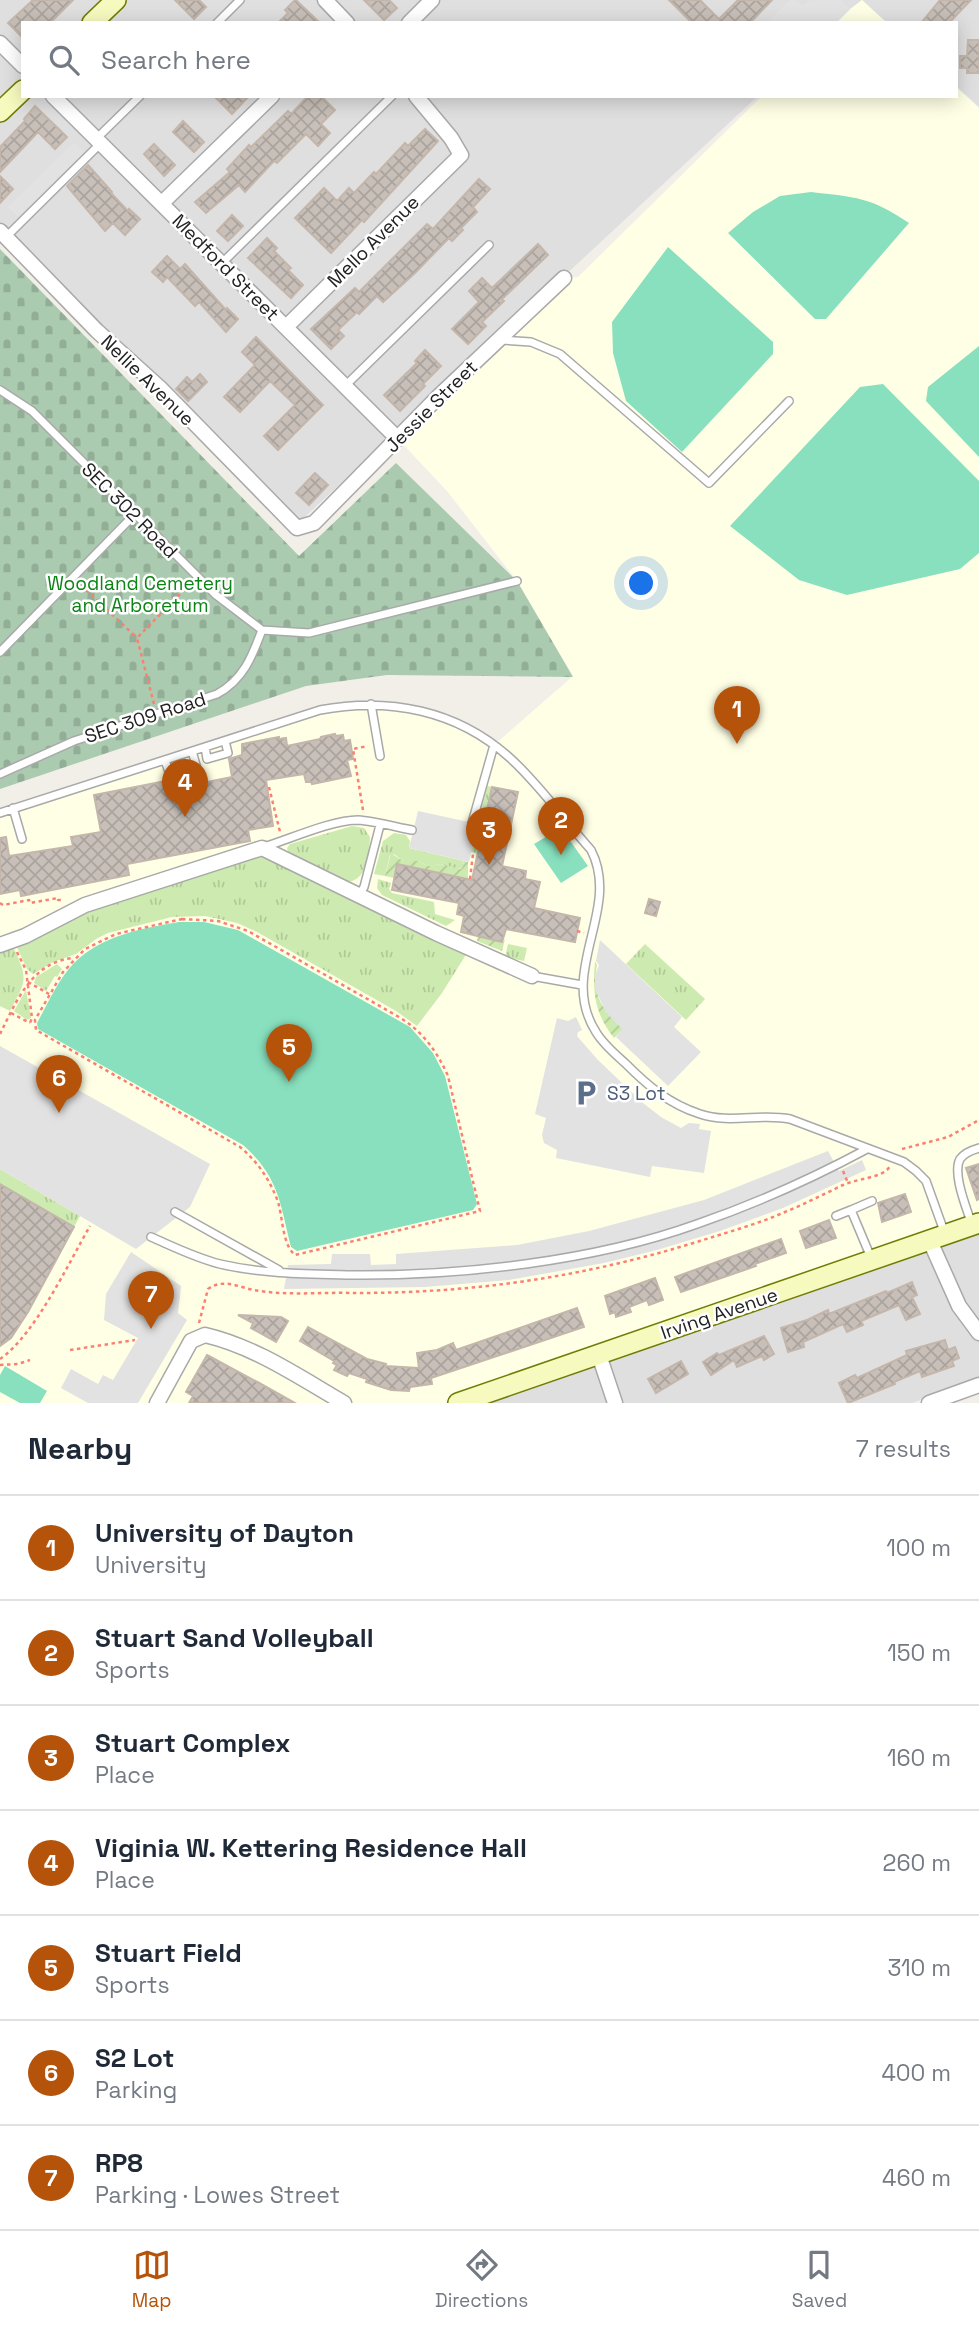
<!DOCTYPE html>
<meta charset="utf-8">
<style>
:root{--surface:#fff;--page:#f2f2f3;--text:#1f2937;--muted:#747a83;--line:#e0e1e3;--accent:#b45309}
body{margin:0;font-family:"Space Grotesk",sans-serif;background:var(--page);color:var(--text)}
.you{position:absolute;left:642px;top:584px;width:24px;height:24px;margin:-18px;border:5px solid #fff;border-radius:50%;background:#1a73e8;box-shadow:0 0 0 10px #1a73e833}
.badge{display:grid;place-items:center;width:46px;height:46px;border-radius:50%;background:var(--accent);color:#fff;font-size:23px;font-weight:700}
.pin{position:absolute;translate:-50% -58px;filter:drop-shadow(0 2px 4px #0008)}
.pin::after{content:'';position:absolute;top:37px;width:24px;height:21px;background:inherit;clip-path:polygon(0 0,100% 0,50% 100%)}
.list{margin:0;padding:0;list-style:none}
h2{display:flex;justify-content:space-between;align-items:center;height:91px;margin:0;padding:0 28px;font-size:30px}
h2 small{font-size:23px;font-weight:400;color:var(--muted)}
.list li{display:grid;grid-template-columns:46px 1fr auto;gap:21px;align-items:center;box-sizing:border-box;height:105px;padding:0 28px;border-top:2px solid var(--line)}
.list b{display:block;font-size:26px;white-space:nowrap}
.list p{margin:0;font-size:23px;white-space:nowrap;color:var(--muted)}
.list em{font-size:23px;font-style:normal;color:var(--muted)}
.icon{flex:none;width:38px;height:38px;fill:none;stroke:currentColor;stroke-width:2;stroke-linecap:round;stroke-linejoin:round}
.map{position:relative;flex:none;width:979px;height:1403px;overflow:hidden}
.search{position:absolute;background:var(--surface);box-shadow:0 4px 18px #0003;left:21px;right:21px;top:21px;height:77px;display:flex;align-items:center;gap:18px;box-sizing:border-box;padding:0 24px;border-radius:0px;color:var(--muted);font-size:26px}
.sheet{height:826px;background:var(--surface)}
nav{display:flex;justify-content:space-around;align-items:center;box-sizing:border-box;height:98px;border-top:2px solid var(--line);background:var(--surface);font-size:19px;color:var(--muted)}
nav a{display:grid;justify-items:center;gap:4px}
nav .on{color:var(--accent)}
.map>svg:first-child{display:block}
</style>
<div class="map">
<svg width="979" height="1403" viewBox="0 0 979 1403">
<defs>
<pattern id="grass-tufts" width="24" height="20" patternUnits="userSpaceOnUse" patternTransform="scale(1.75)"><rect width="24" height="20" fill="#cdebb0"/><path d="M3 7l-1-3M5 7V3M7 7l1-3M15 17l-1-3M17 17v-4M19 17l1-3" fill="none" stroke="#b0c997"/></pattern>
<pattern id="cemetery-stones" width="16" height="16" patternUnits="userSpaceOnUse" patternTransform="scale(1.75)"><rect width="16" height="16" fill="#aacbaf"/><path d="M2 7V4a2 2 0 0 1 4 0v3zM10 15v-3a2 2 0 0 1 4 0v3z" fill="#92ae96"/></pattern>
<pattern id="garden-furrows" width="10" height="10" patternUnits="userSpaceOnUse" patternTransform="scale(1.75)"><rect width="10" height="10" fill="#cdebb0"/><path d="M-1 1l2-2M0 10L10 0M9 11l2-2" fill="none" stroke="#b0c997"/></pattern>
<pattern id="building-cross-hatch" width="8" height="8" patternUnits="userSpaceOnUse" patternTransform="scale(1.75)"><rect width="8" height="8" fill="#c7bfb8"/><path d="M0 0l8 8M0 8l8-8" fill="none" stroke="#aba49e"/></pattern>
</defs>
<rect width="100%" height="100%" fill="#f2efe9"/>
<!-- residential -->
<path fill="#e0dfdf" d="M0,0H979V107L956,86V23H887L862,0L837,23H23V96H758L295,526L0,238Z
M979,1229V1323L963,1301L938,1243Z
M929,1245L979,1335V1379L912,1403H479Z"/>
<!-- education -->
<path fill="#ffffe5" d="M862,0L887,23H836L850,9Z
M956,87L979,108V1223L458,1403H0V813L346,705L430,713L494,745L573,676L517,581L447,491L398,439L564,278L578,277L762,96H956Z"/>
<!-- grass -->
<path fill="url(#grass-tufts)" d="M487,786L492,787L478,854L471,852Z
M352,826L364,828L370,837C369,854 368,879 348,882L288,852L287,848L290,844Z
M394,833L406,835L410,841L409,848L464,861L462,868L457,869L441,864L428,866L418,861H403L394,854L390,855L385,876L374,874L383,841Z
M257,856H262L467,953L442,993L417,1026L396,1011L257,932L237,923L205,916L172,917L108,933L96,939L76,954L53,962L33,974L27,969L16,945L81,913Z
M378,879L391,883L389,889L392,893L434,902L435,914L455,920L446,926L382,895L377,888Z
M508,944L527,948L524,961L505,957Z
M645,944L705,999L686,1020L626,964Z
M13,946C28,980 27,979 10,1011L0,1006V951Z
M57,964L62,969L57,977L55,976L46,991L34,983L36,977Z
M26,990L31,1018L27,1020L14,1011Z
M0,1169L80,1216L74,1227L0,1184Z"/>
<!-- cemetery -->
<path fill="url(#cemetery-stones)" d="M0,249L299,556L396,463L517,581L573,677L387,675L306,686L0,789Z"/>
<!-- garden -->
<path fill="url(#garden-furrows)" d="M391,853L403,861H418L428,866L441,864L460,869L462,868L464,861L468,862V879L398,864L394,878L385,876Z
M478,936L502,942L505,939L502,951L477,941Z
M595,962L597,965C592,995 601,1008 623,1029L614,1038C595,1014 592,992 595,962Z"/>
<!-- pitch -->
<path fill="#88e0be" d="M811,192C855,197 871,197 909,223L826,319H815L728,233L753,212L780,196Z
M668,247L773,342V354L682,452L626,401L613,353L612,322Z
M979,346V457L926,401L928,387Z
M883,384L979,481V553L960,569L847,595L799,580L730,526L860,387Z
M561,828L588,866L561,883L534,844Z
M179,922H204L238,930L410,1027L433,1053L445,1076L477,1204L473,1210L297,1251L291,1247C280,1203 279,1177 243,1145L38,1029L37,1023C48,1003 58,980 74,963C101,936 142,928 179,922Z
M5,1366L47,1391L40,1403H20L0,1392V1375Z"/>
<!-- parking -->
<path fill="#e2e2e2" d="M790,0H796L803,6L810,0H841L850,9L836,23H767Z
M74,142L84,152L18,217L8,207Z
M418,811L478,824L469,862L409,848Z
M600,940L682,1017L674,1027L701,1052L668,1086L616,1037L622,1029L606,1012L595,989V976L599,965L596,961Z
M576,1017L582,1030L578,1032L577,1036L597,1059L643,1103L661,1117L681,1128L689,1123L700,1124L699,1129L711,1131L704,1173L652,1166L650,1177L556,1158L557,1150L544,1143L542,1135L546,1118L535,1114L557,1018L568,1021Z
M0,1046L210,1164L190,1207L136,1249L0,1169Z
M828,1151L839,1171L862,1160L866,1170L783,1208L720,1231L657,1250L604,1263L509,1280L425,1287L284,1289L288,1265L331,1264L332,1254H370L371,1265L396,1264V1254L517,1245L589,1231L704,1200Z
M131,1252L181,1286L178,1313L187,1320L138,1403H88L61,1388L71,1369L98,1384L103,1375L113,1380L138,1338L104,1320L106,1294Z"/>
<!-- building -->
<path fill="url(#building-cross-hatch)" stroke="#c4b6ab" stroke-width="2" d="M33,0H73L50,23H23V38L8,23Z
M175,0H199L206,7L194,19Z
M295,0H296L320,23H278L288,13L285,10Z
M364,0H389L397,8L384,20Z
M669,0H700L719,19L738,0H772L750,23H692Z
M940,0H971L949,23H921Z
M968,40H979V73H967V68H960V56H967Z
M214,96H249L232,114Z
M308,96H321L335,110L321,124L330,133L318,146L306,134L277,163L274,161L245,192L239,185L206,213L195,202L230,172L227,169L249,145L251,147L288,111L291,114Z
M35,106L67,137L55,149L38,132L0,172V147L25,121L24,119Z
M183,121L204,142L194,152L173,132Z
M425,129L438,141L364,222L362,220L331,253L295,218L324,188L337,201L349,188L354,193L374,172L376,174L405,143L408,146Z
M154,144L175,165L164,176L144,154Z
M88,165L112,192L111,193L128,211L129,209L140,219L125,235L113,223L105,231L67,186Z
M0,176L13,189L0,203Z
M479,179L490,189L473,207L477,212L461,228L463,230L452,241L449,238L415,273L383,302L377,296L359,314L357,312L338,330L344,336L331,349L311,329L355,288L359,292L427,224L433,229Z
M232,215L243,226L228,241L217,231Z
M267,238L277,248L274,251L291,268L288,270L303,285L291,298L248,258Z
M538,244L548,255L502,299L504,301L482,322L486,326L468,344L452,329L479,302L469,291L482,278L492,288Z
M167,256L180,269L185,264L226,310L227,308L238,319L226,332L199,302L195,306L167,277L163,282L152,272Z
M256,337L323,405L278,450L264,436L295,405L270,381L240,412L224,397L255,365L242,352Z
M425,350L441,366L423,384L425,386L400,411L384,395L417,363L415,361Z
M200,374L207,382L188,401L176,389L187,377L192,382Z
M315,473L328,485L309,505L296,493Z
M335,734L336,736L343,735L344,741L350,740L353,759L347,760L351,776L312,784L311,782H306L304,774L266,780L273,826L248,830L250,841L127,864L129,875L21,896L20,890L0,894V838L6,837L9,856L73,846L71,837L101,832L94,795L176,779L177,788L232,777L229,759L242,755V744L279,737V739L286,738L287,746L320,739L321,737Z
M492,787L518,792L502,866L526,871L525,879L540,882L534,908L580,918L575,942L506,929L502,942L461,932L464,916L457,914L459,903L392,890L397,864L472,880Z
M649,899L660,902L656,916L645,913Z
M979,1164V1199L977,1200L966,1168Z
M0,1184L74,1227L28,1312L11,1338L0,1346Z
M905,1194L911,1212L882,1222L878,1203Z
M829,1220L836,1238L806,1248L800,1231Z
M781,1239L786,1253L755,1264L756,1266L681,1292L675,1277Z
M655,1278L663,1300L649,1305L647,1300L629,1307L631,1312L616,1317L615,1312L610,1314L605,1296Z
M912,1282L917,1295L912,1297L920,1314L906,1320L899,1305L861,1321L863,1325L847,1332L843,1324L803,1342L804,1347L788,1352L781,1328L807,1320L828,1310L829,1314L886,1291L887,1293Z
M577,1308L584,1327L431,1378L432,1384L410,1387L409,1391L391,1390L366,1382L367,1379L349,1373L347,1376L334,1370L337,1365L333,1363L334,1361L300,1341L308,1327L367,1359L386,1364L385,1366L419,1368L417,1353L437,1350L453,1343L456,1350Z
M238,1315L281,1317L288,1321L276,1342L251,1328L253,1323Z
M764,1336L774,1354L764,1360L762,1356L737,1367L734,1360L711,1375L703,1362L717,1353L719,1355Z
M945,1340L948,1350L955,1347L959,1358L952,1361L954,1366L922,1377L920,1371L894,1382L895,1384L848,1403L839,1383L855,1375L857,1378L907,1355L906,1351Z
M207,1355L261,1384L295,1403H189L193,1396L186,1392Z
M681,1361L688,1374L656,1393L648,1379Z"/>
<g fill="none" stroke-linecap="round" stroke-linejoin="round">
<defs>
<path id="lane" d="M217,23L240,0
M97,138L140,96
M6,237L101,143
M222,263L392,96
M502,340L531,342L560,354L709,483L789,401
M345,386L489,245
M0,390L32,411L216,595L262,630L309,633L517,581
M0,652L134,515
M371,704L380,756
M205,747L207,759L228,753L225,741
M165,760L169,772L196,765L192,751
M0,774L74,741L217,694C243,680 252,657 262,630
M13,808L22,839
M0,813L320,710C389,697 457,710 510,758C540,785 564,820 591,850C622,910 557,971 596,1032C603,1044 615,1054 625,1063C648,1086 669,1104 700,1114C729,1124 761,1113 790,1119L904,1162L916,1171L926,1181L945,1234
M472,823L494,745
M264,847C290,839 332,820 358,820C374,821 396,827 412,830
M359,895L364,887L380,825
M532,976L582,985
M872,1201L851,1210L872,1260
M175,1212L279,1270
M836,1216L851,1210
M972,1225C967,1209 952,1174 960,1159C964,1153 972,1150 979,1148
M151,1237C174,1247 196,1258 220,1264C263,1274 308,1274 352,1275C462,1276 594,1261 697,1224C755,1204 813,1178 867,1149"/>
<path id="street" d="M325,0L347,23
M409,23L432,0
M0,43L23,66
M53,96L398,439
M162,203L272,96
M0,231L97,331L160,388L297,528L314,523L440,395L564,278
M286,327L461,155L451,138L416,96
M0,945L25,936L85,905L262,848L436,933L532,976
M930,1241L959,1306L979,1333
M599,1355L615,1403
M157,1403L191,1341L205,1335C256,1347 299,1377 344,1403
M929,1403L979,1385"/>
<path id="secondary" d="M92,23L116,0
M0,112L23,90
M458,1403L979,1223"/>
</defs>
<!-- lane casing -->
<use href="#lane" stroke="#a9a9a9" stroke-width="10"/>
<!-- street casing -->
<use href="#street" stroke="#a9a9a9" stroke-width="17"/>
<!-- secondary casing -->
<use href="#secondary" stroke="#707d05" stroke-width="22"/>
<!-- path -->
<path stroke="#fa8072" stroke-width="2.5" stroke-dasharray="3.5 3.5" stroke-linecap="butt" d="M81,585L137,638
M154,704L137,638L190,584
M269,787L280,832
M363,810L353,749L368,746
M470,879L473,854
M0,903L3,905L29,900L30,903L58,898V900H64
M182,919L218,921L248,931L399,1017C422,1031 437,1051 448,1076L480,1211L295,1255C282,1244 283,1218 278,1202C270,1180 258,1162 240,1147L36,1030L35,1020L63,972L85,949L116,934Z
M577,931L584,933
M17,952L26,970L32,1018L30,1023
M28,982L49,994
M11,1013L30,1023
M0,1034C16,1002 32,961 74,958
M902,1149L948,1137L979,1120
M843,1171L848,1183
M199,1323L208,1289C223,1278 238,1287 254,1290C286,1296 322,1292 355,1293C476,1293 584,1277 700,1241C728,1232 758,1224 785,1212C805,1204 824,1194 843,1185C858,1178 884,1178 890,1166
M70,1350L135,1340
M0,1359C35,1335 68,1264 90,1226
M0,1365L18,1364L30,1360"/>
<!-- lane -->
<use href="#lane" stroke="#fff" stroke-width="7"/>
<!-- street -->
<use href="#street" stroke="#fff" stroke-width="14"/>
<!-- secondary -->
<use href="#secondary" stroke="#f7fabf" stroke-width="19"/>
</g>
<!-- icons -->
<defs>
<symbol id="parking-bare" viewBox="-9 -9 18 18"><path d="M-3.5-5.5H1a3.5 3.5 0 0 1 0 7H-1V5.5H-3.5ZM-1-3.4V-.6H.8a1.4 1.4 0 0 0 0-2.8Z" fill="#5c6f8a" stroke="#fff" stroke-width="2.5" paint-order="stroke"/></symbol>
</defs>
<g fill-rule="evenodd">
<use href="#parking-bare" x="567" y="1074" width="38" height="38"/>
</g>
<g text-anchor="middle" stroke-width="5" stroke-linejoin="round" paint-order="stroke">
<!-- street labels -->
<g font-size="19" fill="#222" stroke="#fff">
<text transform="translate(373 241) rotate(-45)" y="7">Mello Avenue</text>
<text transform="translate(226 267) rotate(45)" y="7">Medford Street</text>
<text transform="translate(148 380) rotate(44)" y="7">Nellie Avenue</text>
<text transform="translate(431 406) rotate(-45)" y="7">Jessie Street</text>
<text transform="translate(130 510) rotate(45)" y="7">SEC 302 Road</text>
<text transform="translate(145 717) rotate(-18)" y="7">SEC 309 Road</text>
<text transform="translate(719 1313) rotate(-19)" y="7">Irving Avenue</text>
</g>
<!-- park labels -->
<g font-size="19" fill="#0c8416" stroke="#fff">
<text x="140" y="590">Woodland Cemetery<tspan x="140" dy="22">and Arboretum</tspan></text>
</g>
<!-- service labels -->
<g font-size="19" fill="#4e5e75" stroke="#fff" text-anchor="start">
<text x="607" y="1100">S3 Lot</text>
</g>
</g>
</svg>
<div class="you"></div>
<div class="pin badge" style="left:737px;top:744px">1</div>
<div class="pin badge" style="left:561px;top:855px">2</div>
<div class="pin badge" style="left:489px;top:865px">3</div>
<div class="pin badge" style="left:185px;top:817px">4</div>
<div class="pin badge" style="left:289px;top:1082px">5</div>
<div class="pin badge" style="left:59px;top:1113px">6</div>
<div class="pin badge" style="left:151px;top:1329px">7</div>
<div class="search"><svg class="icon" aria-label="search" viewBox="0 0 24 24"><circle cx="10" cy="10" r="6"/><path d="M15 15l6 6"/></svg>Search here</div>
</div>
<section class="sheet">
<h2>Nearby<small>7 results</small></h2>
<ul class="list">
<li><span class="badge">1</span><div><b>University of Dayton</b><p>University</p></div><em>100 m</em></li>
<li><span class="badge">2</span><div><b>Stuart Sand Volleyball</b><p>Sports</p></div><em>150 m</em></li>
<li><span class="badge">3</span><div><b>Stuart Complex</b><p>Place</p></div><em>160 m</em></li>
<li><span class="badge">4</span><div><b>Viginia W. Kettering Residence Hall</b><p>Place</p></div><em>260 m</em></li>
<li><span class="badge">5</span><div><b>Stuart Field</b><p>Sports</p></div><em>310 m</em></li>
<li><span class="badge">6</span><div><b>S2 Lot</b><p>Parking</p></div><em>400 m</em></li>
<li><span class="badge">7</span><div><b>RP8</b><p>Parking · Lowes Street</p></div><em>460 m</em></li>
</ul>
</section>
<nav>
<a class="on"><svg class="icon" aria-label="map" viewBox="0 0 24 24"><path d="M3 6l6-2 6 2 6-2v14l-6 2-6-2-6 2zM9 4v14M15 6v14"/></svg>Map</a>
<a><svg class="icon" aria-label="directions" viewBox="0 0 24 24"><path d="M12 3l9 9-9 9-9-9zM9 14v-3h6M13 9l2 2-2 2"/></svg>Directions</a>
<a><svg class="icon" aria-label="saved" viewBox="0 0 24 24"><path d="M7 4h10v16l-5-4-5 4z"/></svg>Saved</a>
</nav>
